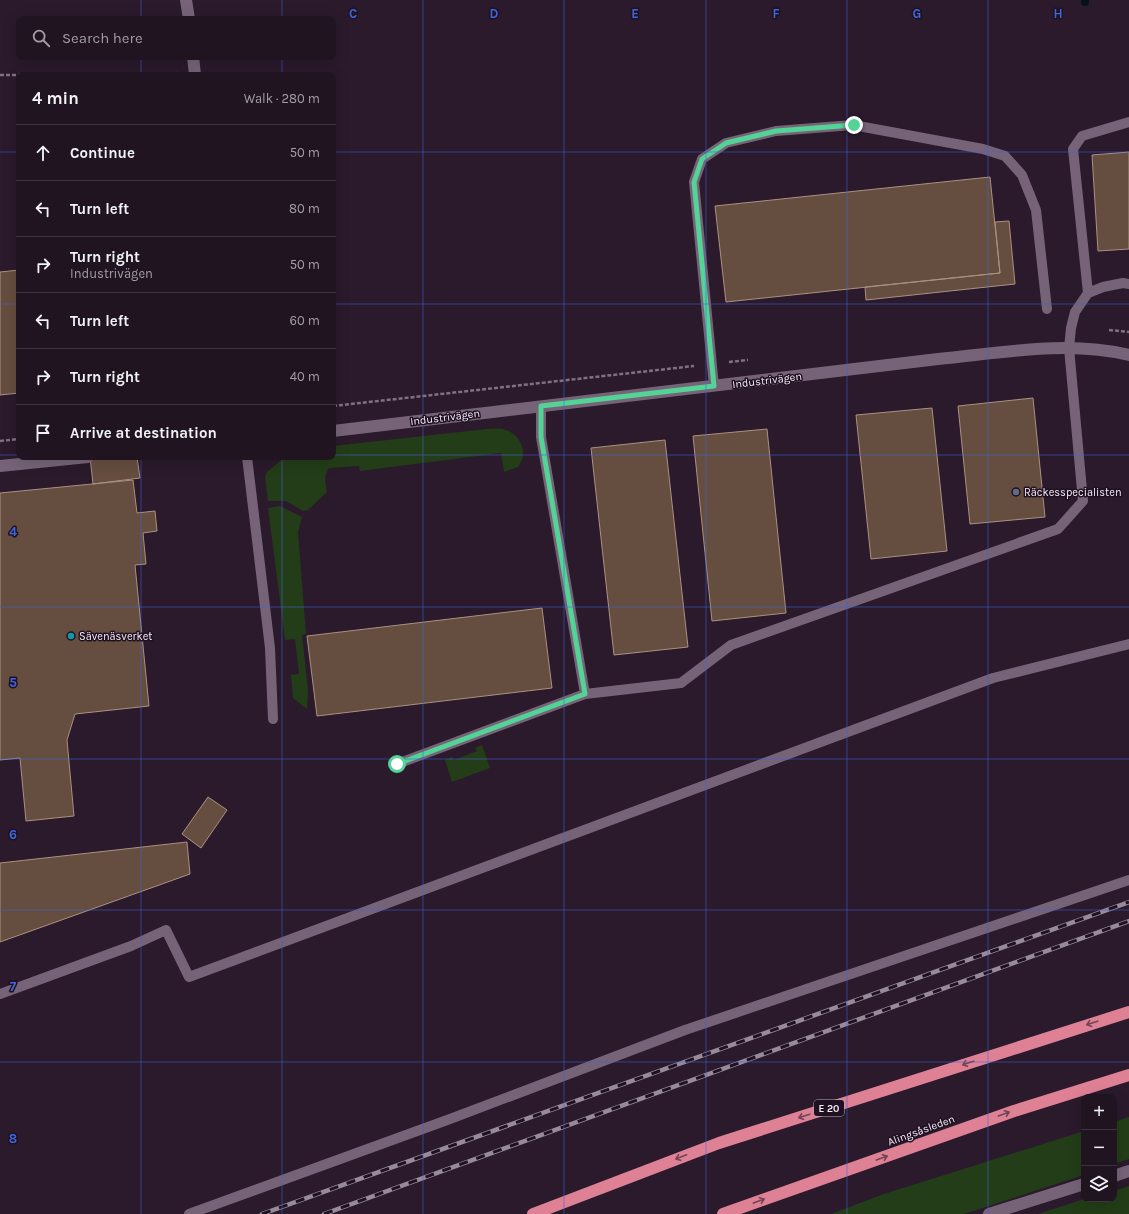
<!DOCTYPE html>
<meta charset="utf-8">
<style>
:root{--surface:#201421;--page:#2d212e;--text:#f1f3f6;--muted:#a29ea5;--line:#3d333f}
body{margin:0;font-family:Karla,sans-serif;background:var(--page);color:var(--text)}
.controls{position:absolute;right:12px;bottom:12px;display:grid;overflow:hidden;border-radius:8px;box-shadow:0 4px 16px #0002}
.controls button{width:36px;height:36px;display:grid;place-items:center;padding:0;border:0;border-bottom:1px solid var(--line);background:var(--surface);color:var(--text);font:20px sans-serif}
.stop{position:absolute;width:12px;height:12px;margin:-9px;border:3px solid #53d396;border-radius:50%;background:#fff}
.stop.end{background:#53d396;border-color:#fff;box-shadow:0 1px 4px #0008}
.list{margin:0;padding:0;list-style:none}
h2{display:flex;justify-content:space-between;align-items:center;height:52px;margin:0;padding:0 16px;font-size:17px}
h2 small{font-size:13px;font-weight:400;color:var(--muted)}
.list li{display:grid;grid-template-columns:26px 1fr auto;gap:12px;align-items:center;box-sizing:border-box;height:56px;padding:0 16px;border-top:1px solid var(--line)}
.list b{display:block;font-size:15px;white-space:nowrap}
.list p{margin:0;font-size:13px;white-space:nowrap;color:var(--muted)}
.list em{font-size:13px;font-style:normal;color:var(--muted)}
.icon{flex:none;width:22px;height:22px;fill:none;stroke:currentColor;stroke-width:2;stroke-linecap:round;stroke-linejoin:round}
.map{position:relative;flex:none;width:1129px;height:1214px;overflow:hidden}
.search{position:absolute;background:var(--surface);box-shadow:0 4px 16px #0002;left:16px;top:16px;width:320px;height:44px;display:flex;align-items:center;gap:10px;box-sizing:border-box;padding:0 14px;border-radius:8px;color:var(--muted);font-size:15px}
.panel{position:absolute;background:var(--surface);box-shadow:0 4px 16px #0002;left:16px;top:72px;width:320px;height:388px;border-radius:8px}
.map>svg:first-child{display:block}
</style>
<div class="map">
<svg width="1129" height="1214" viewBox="0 0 1129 1214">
<rect width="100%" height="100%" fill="#2a1a2c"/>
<!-- green -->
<path fill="#233d18" d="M487,429C492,429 498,428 503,429C521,434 529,453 518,467L504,472L501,453L360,471L359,466L329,468C323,475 326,484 327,492L308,510L303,511L286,501H268L265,477L267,472L285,457H333V446Z
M280,506L302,517L298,532L306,634L302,635L308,690L307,709L293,698L291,675L299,674L295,639L285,640L268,508Z
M482,745L490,768L452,782L445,760L452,757L454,760L477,751L475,748Z
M1129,1117V1159L1114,1164V1122Z
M1084,1131V1175L964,1214H831L884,1194Z
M1129,1186V1214H1038L1084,1199H1114V1191Z"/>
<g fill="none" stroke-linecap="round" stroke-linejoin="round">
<!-- stream -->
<path stroke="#00121c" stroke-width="8" d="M1085,0V2"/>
</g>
<!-- building -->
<path fill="#654e3f" stroke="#ab9181" d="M1129,152V249L1098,251L1092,155Z
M990,177L1000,273L726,302L715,206Z
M1009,221L1015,284L866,300L865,287L1000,273L995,222Z
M19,270V393L0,395V272Z
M1033,398L1045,517L970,524L958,406Z
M932,408L947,551L871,559L856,415Z
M767,429L786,613L712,621L693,436Z
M665,440L688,647L614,655L591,448Z
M90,457H137L140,478L93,484Z
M133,480L137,513L155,511L157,531L143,533L146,564L135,565L149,706L75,714L67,740L74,816L26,821L20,758L0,760V493Z
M542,608L552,688L317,716L307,636Z
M208,797L227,810L201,848L182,834Z
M187,842L190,874L0,942V863Z"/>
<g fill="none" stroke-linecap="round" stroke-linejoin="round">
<!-- path -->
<path stroke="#7f7181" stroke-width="2.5" stroke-dasharray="4 2" stroke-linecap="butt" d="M0,75H45
M169,75L177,73
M1109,330L1129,332
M729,362L748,360
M333,406L694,366
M0,441L19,439"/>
<!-- service -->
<path stroke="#766378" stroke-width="10" d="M1088,293L1073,149L1082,136L1129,122
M714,386L694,182L702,159L726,143L776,131L853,125L983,149L1005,156L1022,175L1036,210L1047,309
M541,406V437L585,694
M247,457L270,648L273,719
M397,764L585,694L681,683L731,645L1058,529L1083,501L1069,348L1071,328L1075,312L1088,293L1103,287L1123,283L1129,284
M0,994L131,946L166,930L189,977L993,678L1129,644
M189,1214L450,1119L685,1030L1129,880"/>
<!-- minor -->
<path stroke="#766378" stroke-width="12" d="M186,0L189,19
M193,57L195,75"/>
<!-- tertiary -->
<path stroke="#766378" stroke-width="12" d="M333,431L938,359C1001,353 1067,340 1129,355
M0,466L88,457
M1114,1176L1129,1171
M989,1214L1084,1184"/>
<!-- motorway -->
<path stroke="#de8195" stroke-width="12" d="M533,1214L719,1143L1129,1012
M723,1214L1014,1111L1129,1075"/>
<defs>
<path id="rail" d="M262,1214L1129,902
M324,1214L1129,921"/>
</defs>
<!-- rail casing -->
<use href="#rail" stroke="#978b99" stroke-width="4.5"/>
<!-- rail -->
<use href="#rail" stroke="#201122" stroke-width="3" stroke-dasharray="9" stroke-linecap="butt"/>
</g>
<!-- one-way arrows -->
<defs><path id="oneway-shaft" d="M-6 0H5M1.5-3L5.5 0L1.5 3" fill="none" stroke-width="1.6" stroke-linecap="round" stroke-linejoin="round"/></defs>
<g stroke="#754356">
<use href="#oneway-shaft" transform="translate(1092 1023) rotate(162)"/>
<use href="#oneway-shaft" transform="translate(968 1063) rotate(162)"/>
<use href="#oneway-shaft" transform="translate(1004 1114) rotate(-20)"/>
<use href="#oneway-shaft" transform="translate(804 1116) rotate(162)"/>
<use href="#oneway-shaft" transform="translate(681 1157) rotate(159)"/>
<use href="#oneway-shaft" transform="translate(882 1158) rotate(-20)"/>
<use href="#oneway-shaft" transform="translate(759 1201) rotate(-20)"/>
</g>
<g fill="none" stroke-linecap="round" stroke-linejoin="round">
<!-- route -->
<path stroke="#53d396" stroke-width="5" d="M397,764L585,694L541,437V406L714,386L694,182L702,159L726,143L776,131L854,125"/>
</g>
<!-- grid -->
<path fill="none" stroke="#3e66dd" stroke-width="1" stroke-opacity="0.55" d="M141,0V19M282,0V19M423,0V1214M564,0V1214M706,0V1214M847,0V1214M988,0V1214M141,57V75M282,57V75M0,152H19M333,152H1129M0,304H19M333,304H1129M0,455H19M333,455H1129M141,457V1214M282,457V1214M0,607H1129M0,759H1129M0,910H1129M0,1062H1129"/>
<!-- markers -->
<circle fill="#5c6f8a" stroke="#201122" stroke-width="1.5" cx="1016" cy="492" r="4"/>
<circle fill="#0f9aa8" stroke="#201122" stroke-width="1.5" cx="71" cy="636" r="4"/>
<g text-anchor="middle" stroke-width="3" stroke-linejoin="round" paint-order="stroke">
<!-- shield labels -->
<rect fill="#201122" stroke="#b7acb9" stroke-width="1" x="814" y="1100" width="30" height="16" rx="3"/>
<g font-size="10" font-weight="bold" fill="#f8eefa">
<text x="829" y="1112">E 20</text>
</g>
<!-- street labels -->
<g font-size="11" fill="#f8eefa" stroke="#201122">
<text transform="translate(767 380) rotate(-7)" y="4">Industrivägen</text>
<text transform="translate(445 417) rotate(-7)" y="4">Industrivägen</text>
<text transform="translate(921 1130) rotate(-20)" y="4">Alingsåsleden</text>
</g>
<!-- poi labels -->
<g font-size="11" fill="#f8eefa" stroke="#201122" text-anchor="start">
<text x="1024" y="496">Räckesspecialisten</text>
<text x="79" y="640">Sävenäsverket</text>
</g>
</g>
<g font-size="13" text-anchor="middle" font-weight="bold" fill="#3e66dd" stroke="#201122" stroke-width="3" stroke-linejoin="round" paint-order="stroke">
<text x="353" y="18">C</text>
<text x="494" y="18">D</text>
<text x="635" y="18">E</text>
<text x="776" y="18">F</text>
<text x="917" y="18">G</text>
<text x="1058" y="18">H</text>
<text x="13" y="536">4</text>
<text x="13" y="687">5</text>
<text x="13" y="839">6</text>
<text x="13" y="991">7</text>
<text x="13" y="1143">8</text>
</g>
</svg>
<div class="controls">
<button>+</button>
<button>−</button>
<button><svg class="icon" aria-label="layers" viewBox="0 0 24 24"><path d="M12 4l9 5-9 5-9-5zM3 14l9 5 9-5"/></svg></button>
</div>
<div class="stop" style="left:397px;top:764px"></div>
<div class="stop end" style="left:854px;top:125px"></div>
<div class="search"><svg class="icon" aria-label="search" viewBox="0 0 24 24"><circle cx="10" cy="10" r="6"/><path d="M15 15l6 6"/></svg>Search here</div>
<section class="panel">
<h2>4 min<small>Walk · 280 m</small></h2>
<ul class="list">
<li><svg class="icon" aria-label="ahead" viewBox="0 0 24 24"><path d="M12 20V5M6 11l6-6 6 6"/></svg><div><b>Continue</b></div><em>50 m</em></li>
<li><svg class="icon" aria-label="left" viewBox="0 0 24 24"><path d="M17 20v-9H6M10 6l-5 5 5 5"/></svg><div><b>Turn left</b></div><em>80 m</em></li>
<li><svg class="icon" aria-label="right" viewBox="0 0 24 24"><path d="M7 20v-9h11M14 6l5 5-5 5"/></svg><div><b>Turn right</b><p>Industrivägen</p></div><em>50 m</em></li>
<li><svg class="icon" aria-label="left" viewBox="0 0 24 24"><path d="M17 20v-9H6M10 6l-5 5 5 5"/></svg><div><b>Turn left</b></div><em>60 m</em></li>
<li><svg class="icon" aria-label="right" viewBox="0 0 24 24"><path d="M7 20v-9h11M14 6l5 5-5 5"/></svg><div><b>Turn right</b></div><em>40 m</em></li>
<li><svg class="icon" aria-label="arrive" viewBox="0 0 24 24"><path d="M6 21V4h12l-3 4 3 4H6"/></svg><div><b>Arrive at destination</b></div></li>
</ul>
</section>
</div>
